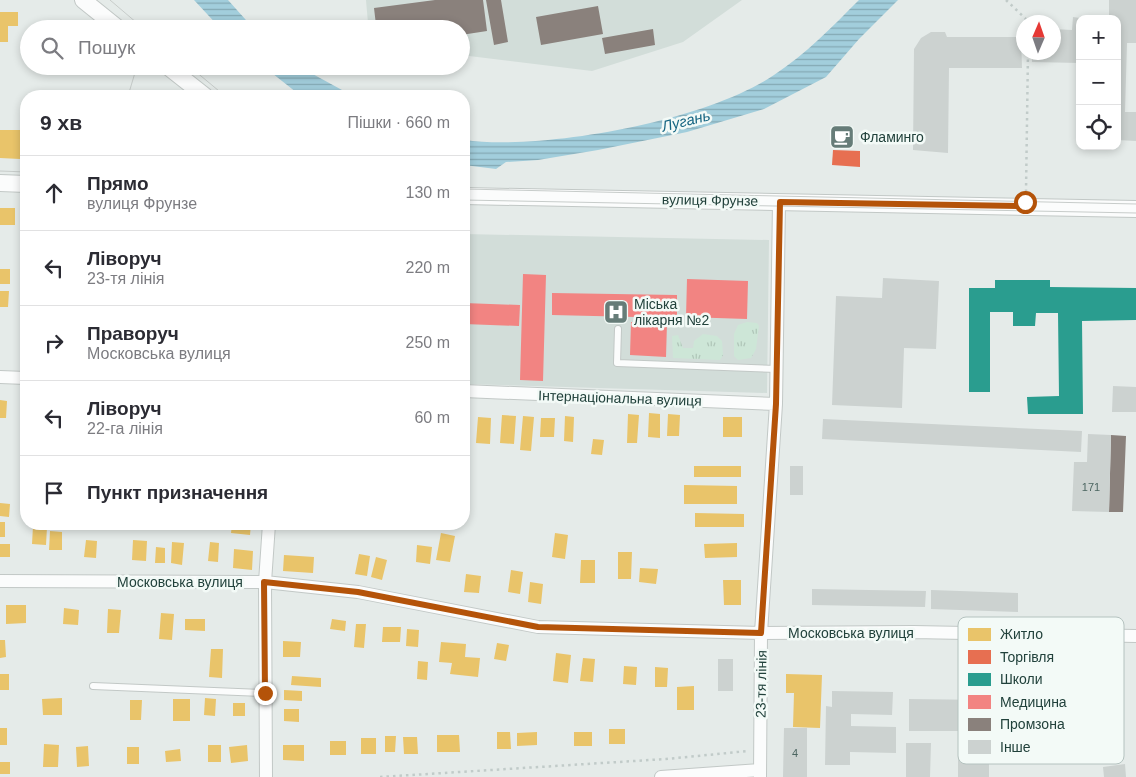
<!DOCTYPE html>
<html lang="uk">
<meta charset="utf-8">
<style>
:root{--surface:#fff;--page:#f7f7f7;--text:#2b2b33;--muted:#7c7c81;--line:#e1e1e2}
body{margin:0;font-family:Arial,sans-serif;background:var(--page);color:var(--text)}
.controls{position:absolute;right:15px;top:15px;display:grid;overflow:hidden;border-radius:10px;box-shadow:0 2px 8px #0003}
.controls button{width:45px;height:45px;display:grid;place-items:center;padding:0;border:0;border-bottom:1px solid var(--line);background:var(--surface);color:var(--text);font:25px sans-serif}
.compass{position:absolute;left:1016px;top:15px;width:45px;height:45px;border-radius:50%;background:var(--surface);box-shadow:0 2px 8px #0003;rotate:2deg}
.stop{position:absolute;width:15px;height:15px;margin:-11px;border:4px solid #b45309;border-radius:50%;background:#fff}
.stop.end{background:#b45309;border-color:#fff;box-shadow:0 1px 5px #0008}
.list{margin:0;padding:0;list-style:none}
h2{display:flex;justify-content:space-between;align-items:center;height:65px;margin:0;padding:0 20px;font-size:21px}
h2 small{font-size:16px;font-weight:400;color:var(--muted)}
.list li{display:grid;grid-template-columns:32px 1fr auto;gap:15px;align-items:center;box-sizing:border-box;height:75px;padding:0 20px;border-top:1px solid var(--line)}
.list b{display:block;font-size:19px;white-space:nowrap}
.list p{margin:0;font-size:16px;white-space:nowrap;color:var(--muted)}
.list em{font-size:16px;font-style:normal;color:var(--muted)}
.icon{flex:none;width:28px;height:28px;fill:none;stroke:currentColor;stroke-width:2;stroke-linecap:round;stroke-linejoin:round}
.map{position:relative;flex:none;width:1136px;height:777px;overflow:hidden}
.search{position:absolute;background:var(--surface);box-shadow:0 2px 8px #0003;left:20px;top:20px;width:450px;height:55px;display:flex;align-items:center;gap:12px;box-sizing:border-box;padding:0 18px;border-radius:28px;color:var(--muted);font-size:19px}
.panel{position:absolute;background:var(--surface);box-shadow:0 2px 8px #0003;left:20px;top:90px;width:450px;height:440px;border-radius:20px}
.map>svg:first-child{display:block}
</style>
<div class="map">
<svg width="1136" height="777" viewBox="0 0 1136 777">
<defs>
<pattern id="grass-tufts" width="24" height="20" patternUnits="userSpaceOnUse" patternTransform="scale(1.25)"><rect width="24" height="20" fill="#cde6d7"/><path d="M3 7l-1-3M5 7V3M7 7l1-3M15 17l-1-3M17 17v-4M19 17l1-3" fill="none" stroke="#b0c6b9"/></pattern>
<pattern id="water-rules" width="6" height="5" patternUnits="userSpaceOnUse" patternTransform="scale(1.25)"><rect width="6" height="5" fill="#a2cedc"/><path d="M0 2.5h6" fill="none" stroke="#84a9b4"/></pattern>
</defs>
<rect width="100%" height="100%" fill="#e5ebe9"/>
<!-- built -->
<path fill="#d2ddd9" d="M366,0H742L683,42L592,71L461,55V29H375L368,23Z
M464,234L769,240L767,393L464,384Z"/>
<!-- grass -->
<path fill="url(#grass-tufts)" d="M747,322L757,323L759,326L756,349L751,358L738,360L734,356V334L738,325Z
M703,334L717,336L722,341L723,355L720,360L673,358L672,336L678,335L683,348H693L694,341Z"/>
<!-- water -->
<path fill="url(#water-rules)" d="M194,0H228L254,29H221Z
M859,0H898L859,39L826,77L764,109L687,132L598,150L538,160L506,162L496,169L464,165V140C544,151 707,121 774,75C806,54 832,27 859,0Z
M263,66H298L353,96H301Z"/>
<!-- homes -->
<path fill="#e9c46a" d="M0,12H18V26H8V42H0Z
M0,130H20V159L0,158Z
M0,208H15V225H0Z
M0,269H10V284H0Z
M0,291H9L8,307H0Z
M23,327H26V352H22Z
M0,400L7,401L6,418H0Z
M649,413L660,414V438L648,437Z
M628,414L639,415L637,443H627Z
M668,414L680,415L679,436H667Z
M502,415L516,416L514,444L500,443Z
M523,416L534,417L531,451L520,450Z
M565,416L574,417L573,442L564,441Z
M478,417L491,418L490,444L476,443Z
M723,417H742V437H723Z
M541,418H555L554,437H540Z
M593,439L604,440L602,455L591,454Z
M694,466H741V477H694Z
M684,485L737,486V504H684Z
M0,503L10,504L9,517L0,516Z
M695,513L744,514V527H695Z
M0,522H5V537H0Z
M232,524H251L250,535L231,533Z
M33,526L47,527L46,545L32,544Z
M50,531L62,532V550H49Z
M441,533L455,536L450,562L436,560Z
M555,533L568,535L565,559L552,557Z
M86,540L97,541L96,558L84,557Z
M133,540L147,541L146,561L132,560Z
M172,542L184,543L182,565L171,563Z
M210,542L219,543L218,562L208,561Z
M737,543V557L705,558L704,544Z
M0,544H10V557H0Z
M417,545L432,547L430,564L416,562Z
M156,547L165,548V563H155Z
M234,549L253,551L252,570L233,568Z
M618,552H632L631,579H618Z
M359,554L370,556L367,576L355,574Z
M284,555L314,557L313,573L283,571Z
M376,557L387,560L382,580L371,577Z
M581,560H595V583H580Z
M640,568L658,569L656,584L639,582Z
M511,570L523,572L520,594L508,592Z
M466,574L481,576L479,593L464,592Z
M723,580H741V605H724Z
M530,582L543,584L541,604L528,602Z
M6,605H26V623L6,624Z
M64,608L79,610L78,625L63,624Z
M108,609L121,610L119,633H107Z
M161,613L174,614L172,640L159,639Z
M185,619H205V631L185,630Z
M332,619L346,621L345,631L330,629Z
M356,624H366L364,648L354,647Z
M383,627H401L400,642H382Z
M407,629L419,630L418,647L406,646Z
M0,640H5L6,657L0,658Z
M283,641L301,642L300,657H283Z
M441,642L466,644L465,657L480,658L478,677L450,674L452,663L439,662Z
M497,643L509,645L506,661L494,659Z
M211,649H223L222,678L209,677Z
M556,653L571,655L568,683L553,681Z
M583,658L595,659L593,682L580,681Z
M418,661L428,662L427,680L417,679Z
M624,666L637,667L636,685L623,684Z
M655,667L668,668L667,687H655Z
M0,674H9V690H0Z
M786,674L822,675L820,728L793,727L794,693H786Z
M292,676L321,678V687L291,685Z
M694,686V710H677V687Z
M284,690L302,691V701L284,700Z
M62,698V715H43L42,699Z
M205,698L216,699L215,716L204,715Z
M173,699H190V721H173Z
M130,700H142L141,720H130Z
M233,703H245V716H233Z
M284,709H299V722L284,721Z
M0,728H7V745H0Z
M609,729H625V744H609Z
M497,732H510L511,749H497Z
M537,732V745L517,746V733Z
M574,732H592V746H574Z
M437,735H459L460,752H437Z
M385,736H396L395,752H385Z
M403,737H417L418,754H404Z
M361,738H376V754H361Z
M330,741H346V755H330Z
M44,744L59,745L58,767H43Z
M208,745H221V762H208Z
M247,745L248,761L231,763L229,747Z
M283,745H304V761L283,760Z
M88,746L89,766L77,767L76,747Z
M127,747H139V764H127Z
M180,749L181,761L166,762L165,751Z
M0,762H10V774H0Z"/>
<!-- shops -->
<path fill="#e76f51" d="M833,150L860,151V167L832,165Z"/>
<!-- schools -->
<path fill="#2a9d8f" d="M995,280H1050V287L1136,288V320L1082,321L1083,414H1028L1027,397L1059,396L1058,313H1036L1035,326H1013V312H990V392H969V288H995Z"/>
<!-- health -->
<path fill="#f28482" d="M523,274L546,275L543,381L520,380Z
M687,279L748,281L747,319L686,317Z
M552,293L677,295V318L552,315Z
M464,303L520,305L519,326L464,324Z
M631,322L667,323L666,357L630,355Z"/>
<!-- industry -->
<path fill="#8a817c" d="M435,0H483L487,31L461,35V29H380L376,25L374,8Z
M486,0H501L508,42L494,45Z
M598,6L603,34L541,45L536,17Z
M653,29L655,45L605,54L602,38Z
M1111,435L1126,436L1123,512H1109Z"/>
<!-- building -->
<path fill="#ccd2d0" d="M1109,0H1136V43H1127L1125,112H1136V141L1117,140V19H1109Z
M1073,17L1080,18V63L1032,62V52H1054V29L1072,30Z
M931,32H945L947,37H1021L1022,68H949L948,153L913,150L914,49L921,38Z
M883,278L939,281L936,349L904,348L902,408L832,405L836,296L882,298Z
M1113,386L1136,387V412H1112Z
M823,419L1082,431L1081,452L822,439Z
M1088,434L1111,435L1109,512L1072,511L1074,462H1087Z
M790,466H803V495H790Z
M812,589L926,591L925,607L812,605Z
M931,590L1018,593V612L931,609Z
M718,659H733V691H718Z
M832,691L893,692L892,715L851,714V726L896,727V753L850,752V765H825L826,706L832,707Z
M909,699L989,700V777H958V731H909Z
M784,728H807V777H783Z
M906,743H931L930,777H906Z
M1125,764L1126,777H1104L1103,767Z"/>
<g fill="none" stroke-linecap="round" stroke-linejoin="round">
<defs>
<path id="service" d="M618,329L617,363L777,369
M93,686L265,693"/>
<path id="minor" d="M0,377L26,378
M464,391L776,404
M0,581L265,582L358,592L538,627L761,633L913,632L1136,636
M266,777L265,582L269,524
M661,777L760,770
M760,777L761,633L776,404L779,202"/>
<path id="tertiary" d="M83,0L119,29
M167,66L205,96
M0,183L26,184
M464,196L1136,209"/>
</defs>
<!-- service casing -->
<use href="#service" stroke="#c2c8c6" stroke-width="8"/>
<!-- minor casing -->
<use href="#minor" stroke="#c2c8c6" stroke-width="14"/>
<!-- tertiary casing -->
<use href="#tertiary" stroke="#c2c8c6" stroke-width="18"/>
<!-- path -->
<path stroke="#c1cbc9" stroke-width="2.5" stroke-dasharray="2.5 4" stroke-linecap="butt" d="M1006,0L1029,22
M1026,192L1028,52
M380,777L666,759L748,751"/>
<!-- service -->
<use href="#service" stroke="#fbfcfc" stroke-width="6"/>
<!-- minor -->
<use href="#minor" stroke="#fbfcfc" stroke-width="12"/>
<!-- tertiary -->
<use href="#tertiary" stroke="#fbfcfc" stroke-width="16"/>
<!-- tram -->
<path stroke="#c7ccca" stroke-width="1" d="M110,0L144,29
M189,66L225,96
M128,96L137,66
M0,171L26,172
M464,189L1136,204
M464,200L1136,213"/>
</g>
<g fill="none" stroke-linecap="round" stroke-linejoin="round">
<!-- route -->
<path stroke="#b45309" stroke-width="6" d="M265,693L264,582L358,592L538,627L761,633L776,404L780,202L1025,206V202"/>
</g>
<!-- icons -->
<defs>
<symbol id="cafe-square" viewBox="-11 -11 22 22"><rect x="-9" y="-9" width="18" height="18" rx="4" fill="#667c78" stroke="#f3faf7"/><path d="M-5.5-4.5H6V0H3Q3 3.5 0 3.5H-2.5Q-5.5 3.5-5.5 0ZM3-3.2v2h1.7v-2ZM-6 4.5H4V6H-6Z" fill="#fff"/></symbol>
<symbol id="hospital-square" viewBox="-11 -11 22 22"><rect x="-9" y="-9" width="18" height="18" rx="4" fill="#667c78" stroke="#f3faf7"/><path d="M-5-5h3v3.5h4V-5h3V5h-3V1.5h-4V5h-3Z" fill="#fff"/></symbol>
</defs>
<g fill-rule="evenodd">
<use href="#cafe-square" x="828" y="123" width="28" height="28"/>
<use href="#hospital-square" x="602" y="298" width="28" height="28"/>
</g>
<g text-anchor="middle" stroke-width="5" stroke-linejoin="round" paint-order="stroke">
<!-- number labels -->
<g font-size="11" fill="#4c6661">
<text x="1091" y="491">171</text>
<text x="795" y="757">4</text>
</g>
<!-- poi labels -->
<g font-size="14" fill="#21413b" stroke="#f3faf7" text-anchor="start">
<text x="860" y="142">Фламинго</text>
<text x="634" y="309">Міська<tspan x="634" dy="16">лікарня №2</tspan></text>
</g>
<!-- street labels -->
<g font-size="14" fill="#21413b" stroke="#f3faf7">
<text transform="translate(710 200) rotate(1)" y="5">вулиця Фрунзе</text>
<text transform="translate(620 398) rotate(2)" y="5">Інтернаціональна вулиця</text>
<text x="180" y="587">Московська вулиця</text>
<text x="851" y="638">Московська вулиця</text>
<text transform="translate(761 684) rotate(-89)" y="5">23-тя лінія</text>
</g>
<!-- water labels -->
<g font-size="15" font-style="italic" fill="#156582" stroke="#f3faf7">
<text transform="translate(686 121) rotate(-14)" y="5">Лугань</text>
</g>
</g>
<!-- legend -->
<rect x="958" y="617" width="166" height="147" rx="8" fill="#f3faf7" stroke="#b4c2bf" stroke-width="1"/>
<rect x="968" y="628" width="23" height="13" fill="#e9c46a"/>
<rect x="968" y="650" width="23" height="14" fill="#e76f51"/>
<rect x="968" y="673" width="23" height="13" fill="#2a9d8f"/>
<rect x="968" y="695" width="23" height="14" fill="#f28482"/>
<rect x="968" y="718" width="23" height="13" fill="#8a817c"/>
<rect x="968" y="740" width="23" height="14" fill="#ccd2d0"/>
<g font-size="14" fill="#21413b">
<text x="1000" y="639">Житло</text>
<text x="1000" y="662">Торгівля</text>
<text x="1000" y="684">Школи</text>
<text x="1000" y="707">Медицина</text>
<text x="1000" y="729">Промзона</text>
<text x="1000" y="752">Інше</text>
</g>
</svg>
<div class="controls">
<button>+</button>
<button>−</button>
<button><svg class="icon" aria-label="locate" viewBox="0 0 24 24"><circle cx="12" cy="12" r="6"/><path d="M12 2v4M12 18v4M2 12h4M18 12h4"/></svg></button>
</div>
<svg class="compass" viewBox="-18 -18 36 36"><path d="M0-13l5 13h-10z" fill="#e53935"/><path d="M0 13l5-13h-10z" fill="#7c7c81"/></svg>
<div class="stop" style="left:1025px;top:202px"></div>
<div class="stop end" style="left:265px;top:693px"></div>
<div class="search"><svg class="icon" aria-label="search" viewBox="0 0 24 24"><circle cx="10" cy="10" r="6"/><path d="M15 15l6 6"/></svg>Пошук</div>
<section class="panel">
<h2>9 хв<small>Пішки · 660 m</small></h2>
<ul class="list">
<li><svg class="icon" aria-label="ahead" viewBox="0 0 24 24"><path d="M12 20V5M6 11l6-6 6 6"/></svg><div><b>Прямо</b><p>вулиця Фрунзе</p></div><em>130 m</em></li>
<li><svg class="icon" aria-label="left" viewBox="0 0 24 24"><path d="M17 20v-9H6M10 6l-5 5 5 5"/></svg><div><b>Ліворуч</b><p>23-тя лінія</p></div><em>220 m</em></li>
<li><svg class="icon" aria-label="right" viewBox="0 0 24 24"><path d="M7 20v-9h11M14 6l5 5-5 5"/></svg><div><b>Праворуч</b><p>Московська вулиця</p></div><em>250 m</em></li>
<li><svg class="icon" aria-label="left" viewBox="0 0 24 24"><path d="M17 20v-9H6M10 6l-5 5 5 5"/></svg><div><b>Ліворуч</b><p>22-га лінія</p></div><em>60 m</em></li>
<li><svg class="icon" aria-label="arrive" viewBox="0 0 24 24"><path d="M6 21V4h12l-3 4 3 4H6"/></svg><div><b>Пункт призначення</b></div></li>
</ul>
</section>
</div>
